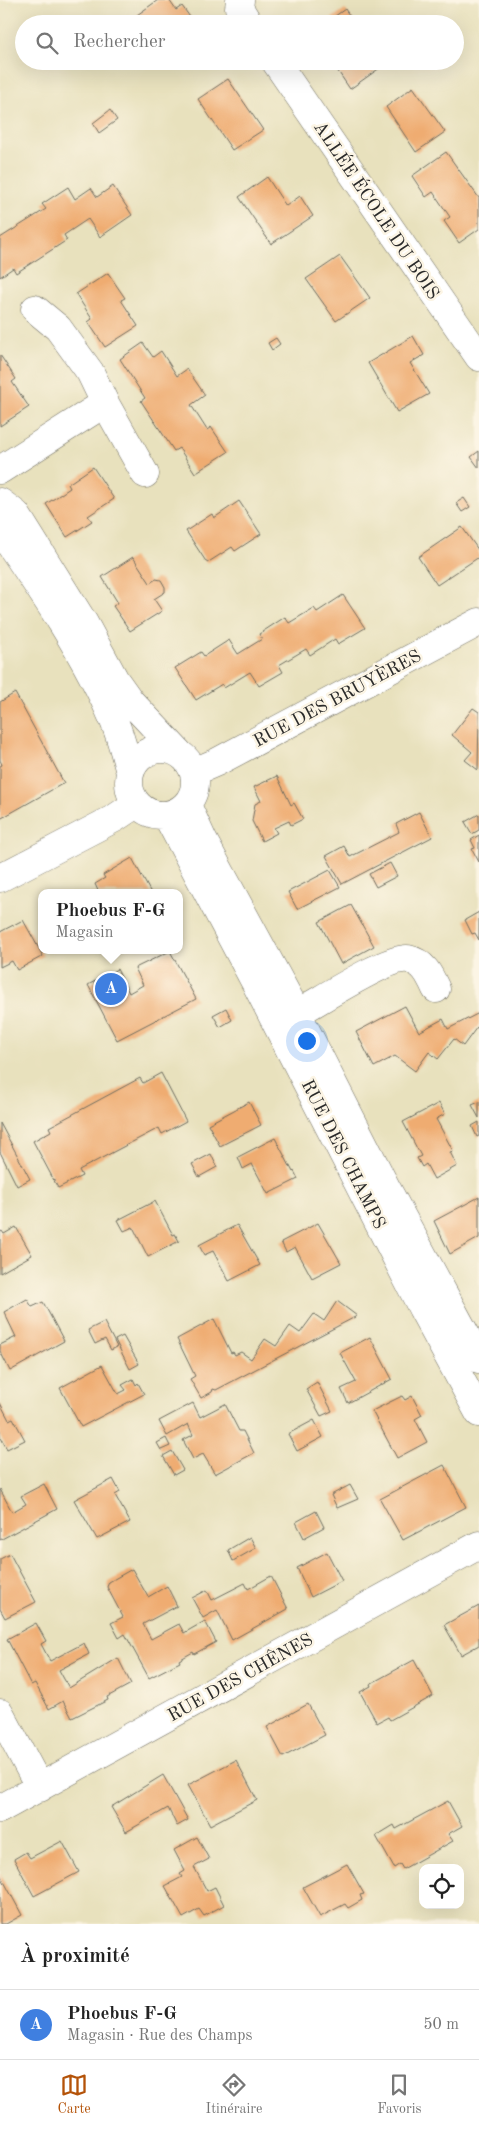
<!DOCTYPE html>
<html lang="fr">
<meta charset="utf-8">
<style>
:root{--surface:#fff;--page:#f2f2f2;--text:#222;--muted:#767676;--line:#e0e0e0;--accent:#b45309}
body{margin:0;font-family:"Old Standard TT",serif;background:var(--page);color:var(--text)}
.controls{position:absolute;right:15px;bottom:15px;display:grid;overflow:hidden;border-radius:10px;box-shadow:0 5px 20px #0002}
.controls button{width:45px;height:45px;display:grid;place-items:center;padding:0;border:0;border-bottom:1px solid var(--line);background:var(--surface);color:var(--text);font:25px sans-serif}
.you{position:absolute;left:306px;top:1040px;width:18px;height:18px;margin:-12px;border:4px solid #fff;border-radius:50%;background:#1a73e8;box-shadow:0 0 0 8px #1a73e833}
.badge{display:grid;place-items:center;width:32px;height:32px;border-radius:50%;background:var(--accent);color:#fff;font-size:16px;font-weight:700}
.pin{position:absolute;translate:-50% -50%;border:2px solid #fff;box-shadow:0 1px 5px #0006}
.popup{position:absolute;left:38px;top:889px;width:145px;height:65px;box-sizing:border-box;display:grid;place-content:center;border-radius:10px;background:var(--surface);filter:drop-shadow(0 1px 4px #0005);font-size:16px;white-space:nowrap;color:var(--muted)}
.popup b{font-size:19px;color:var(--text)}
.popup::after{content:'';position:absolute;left:50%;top:100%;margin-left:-10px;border:10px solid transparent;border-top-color:var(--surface)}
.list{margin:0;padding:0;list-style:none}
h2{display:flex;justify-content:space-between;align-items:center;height:65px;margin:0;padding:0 20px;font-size:21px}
h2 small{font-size:16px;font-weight:400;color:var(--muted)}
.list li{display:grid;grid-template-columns:32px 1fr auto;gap:15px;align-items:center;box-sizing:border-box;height:70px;padding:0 20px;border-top:1px solid var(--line)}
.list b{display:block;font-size:19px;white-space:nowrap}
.list p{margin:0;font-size:16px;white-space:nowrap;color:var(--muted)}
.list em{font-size:16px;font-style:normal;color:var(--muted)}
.icon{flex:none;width:28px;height:28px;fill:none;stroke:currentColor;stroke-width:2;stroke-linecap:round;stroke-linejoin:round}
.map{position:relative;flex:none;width:479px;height:1924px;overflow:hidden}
.search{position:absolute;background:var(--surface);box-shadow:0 5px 20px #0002;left:15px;right:15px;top:15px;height:55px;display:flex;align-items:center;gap:12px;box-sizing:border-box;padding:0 18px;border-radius:28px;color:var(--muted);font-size:19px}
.sheet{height:135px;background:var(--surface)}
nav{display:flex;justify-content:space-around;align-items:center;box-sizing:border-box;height:70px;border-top:1px solid var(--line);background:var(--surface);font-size:14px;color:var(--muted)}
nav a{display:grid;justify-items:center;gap:2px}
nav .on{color:var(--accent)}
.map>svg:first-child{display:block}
</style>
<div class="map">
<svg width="479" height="1924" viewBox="0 0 479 1924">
<rect width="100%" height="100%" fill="#fcf5e5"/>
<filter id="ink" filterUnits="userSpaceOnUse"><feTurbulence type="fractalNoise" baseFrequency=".02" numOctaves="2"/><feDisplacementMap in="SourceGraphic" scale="10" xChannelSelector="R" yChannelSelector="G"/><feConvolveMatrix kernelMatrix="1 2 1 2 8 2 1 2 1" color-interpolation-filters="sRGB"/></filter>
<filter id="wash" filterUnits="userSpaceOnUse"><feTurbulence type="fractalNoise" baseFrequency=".0096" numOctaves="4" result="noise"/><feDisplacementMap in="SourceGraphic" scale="20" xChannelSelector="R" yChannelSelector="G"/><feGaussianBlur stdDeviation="1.12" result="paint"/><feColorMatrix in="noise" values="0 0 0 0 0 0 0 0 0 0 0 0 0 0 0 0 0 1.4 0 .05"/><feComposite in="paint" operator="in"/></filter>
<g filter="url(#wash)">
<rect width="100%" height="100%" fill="#e8e1bd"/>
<g id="blocks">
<!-- building -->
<path fill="#efac71" d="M158,0H169L176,10L182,6L195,24H143L137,15Z
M345,9L355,24H324Z
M331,61H382L384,65L350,89Z
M228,79L263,130L232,150L198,99Z
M413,87L445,132L416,152L386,107Z
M110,110L117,120L99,133L93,123Z
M446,152L479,198V229L459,243L444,221L450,217L433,192L426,197L412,176Z
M267,177L286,206L300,196L313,216L271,244L239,197Z
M113,186L132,215L100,237L88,219L64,235L67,240L16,273L13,268L0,277V238L46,209L42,204L68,187L75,199L91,188L97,197Z
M340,256L370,298L336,321L306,279Z
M108,273L125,298L121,300L138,326L105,347L88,322L92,319L76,294Z
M413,336L424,355L410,363L429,394L397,412L368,363Z
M276,338L280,344L272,350L268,343Z
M143,343L153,357L161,351L177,376L187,369L205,395L191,405L207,430L211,427L228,452L195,473L179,448L174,451L141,401L145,398L120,359Z
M0,355L16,379L12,382L29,407L0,426Z
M479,451V468L471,457Z
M93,467L114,499L88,516L92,521L67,537L46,504L70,488L68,484Z
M464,498L470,507L462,512L456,503Z
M239,501L261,534L235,551L232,547L207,563L186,531L212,514L214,518Z
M462,527L479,551V557L437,585L418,557Z
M133,557L150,583L156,579L161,580L165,587V592L154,599L162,611L130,631L113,606L118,603L102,577Z
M343,595L365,628L338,644L335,639L310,655L306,649L279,665L283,672L259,686L250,672L224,688L222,684L196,700L175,668L201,652L204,656L229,640L238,654L262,639L259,634L285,617L289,623L314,608L317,612Z
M15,693L64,783L0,819V766L2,765L0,760V702Z
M473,708L479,712L478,770L465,760L472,752L452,735Z
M277,776L291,805L294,803L303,819L291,825L289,821L274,828L277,833L262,841L252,821L255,804L261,801L254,787Z
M419,812L432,837L342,884L326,856L344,846L350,857L399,832L396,824Z
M479,814V830L472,834L465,822Z
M479,835V862L472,849L475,848L471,840Z
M132,858L151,893H99L95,884L105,878L103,875Z
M390,863L397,876L376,887L369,874Z
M330,870L340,887L297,909L288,892Z
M351,905L374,946L341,964L319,922Z
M479,912V940L475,933L472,934L465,920Z
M23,920L43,956L17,970L12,961L0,967V932Z
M170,951L196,999L117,1040L88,985L117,969L129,993L143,985L135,968Z
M405,1006L419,1032L443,1019L448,1029L479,1013V1028L477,1027L463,1046L454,1039L438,1059L429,1052L415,1071L395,1056L374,1067L356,1032Z
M226,1008L232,1020L220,1027L213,1015Z
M161,1073L186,1121L162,1134L159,1128L79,1170L82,1176L58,1188L33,1141L51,1131L49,1127L140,1078L143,1083Z
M249,1102L261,1125L220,1146L208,1124Z
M479,1102V1118L472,1105Z
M439,1103L445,1114L436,1119L453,1151L450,1152L457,1166L434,1179L426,1164L422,1167L417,1158L421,1156L403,1122Z
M479,1122V1136L477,1137L472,1126Z
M0,1123L30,1179L17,1186L0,1152Z
M275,1138L293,1172L294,1171L298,1179L268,1194L252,1164L243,1169L238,1157Z
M211,1154L217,1167L199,1177L192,1164Z
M479,1197V1238L450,1254L434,1221Z
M155,1201L173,1235L175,1234L179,1241L148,1257L133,1227L124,1231L118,1220Z
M318,1223L341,1263L312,1278L295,1247L286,1252L281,1242Z
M237,1225L260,1265L229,1281L213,1251L204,1255L199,1245Z
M16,1227L32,1255L0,1273V1232L2,1231L4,1234Z
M27,1299L32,1307L43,1302L64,1341L10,1371L0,1351V1345L16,1337L4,1312Z
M337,1301L357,1316L216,1390L213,1389L212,1392L201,1398L190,1379L195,1376L177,1339L214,1319L231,1353L233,1352L235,1355L241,1352L251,1359L265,1339L276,1346L290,1326L300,1333L314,1314L324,1321Z
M104,1322L117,1347L111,1350L105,1339L95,1344L88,1330Z
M123,1336L139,1364L130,1369L115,1340Z
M370,1337L392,1379L348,1403L341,1389L356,1382L340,1353Z
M102,1365L118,1394L126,1390L122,1385L133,1379L136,1385L138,1383L144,1394L81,1427L60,1388Z
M317,1382L332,1411L321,1416L306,1389Z
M402,1396L405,1400L412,1396L422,1415L415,1419L427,1442L397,1458L372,1411Z
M0,1403L9,1420L13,1418L25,1440L7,1449L0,1436Z
M193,1403L200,1417L225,1404L239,1431H243L254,1453L215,1474L203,1454L193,1459L183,1440L193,1435L188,1424L167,1436L159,1421Z
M314,1420L323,1437L297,1451L288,1434Z
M166,1438L170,1446L161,1450L157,1443Z
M172,1451L183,1470L174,1475L163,1456Z
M444,1465L466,1507L403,1540L380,1499Z
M113,1479L120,1492L115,1495L130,1522L97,1539L74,1500Z
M44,1484L57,1509L0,1540V1489L12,1512L26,1504L21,1496Z
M350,1485L358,1499L337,1508L331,1495Z
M316,1511L324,1527L304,1538L296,1522Z
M250,1537L256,1548L233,1561L228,1550Z
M327,1552L342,1581L311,1597L297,1568Z
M10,1554L36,1602L5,1618L0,1609V1559Z
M132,1569L148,1597L167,1586L177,1606L143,1624L151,1639L179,1624L184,1633L205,1621L216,1642L194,1654L193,1652L179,1660L180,1662L149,1678L125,1634L119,1638L111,1623L123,1617L107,1587L109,1582Z
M271,1576L288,1609L232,1640L217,1610L203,1618L192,1598L207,1590L212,1600L245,1583L248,1589Z
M479,1606V1645L461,1655L444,1625Z
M36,1623L46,1641L41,1644L50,1661L84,1643L89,1654L59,1670L69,1688L118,1658L131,1684L107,1697L108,1700L72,1718L63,1701L49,1709L35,1683L31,1685L7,1639Z
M414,1660L433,1696L390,1720L388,1717L377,1723L360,1692L371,1686L370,1684Z
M308,1704L325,1735L283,1757L267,1727Z
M236,1760L257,1800L210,1825L188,1785Z
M163,1775L188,1820L177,1826L168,1808L126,1832L111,1807Z
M448,1801L462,1826L448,1834L453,1841L403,1869L400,1864L394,1868L376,1836L394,1825L396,1829Z
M197,1837L209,1859L194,1867L207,1891L215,1887L224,1905L204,1916L199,1909L183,1918L165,1886L182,1877L180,1874L185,1871L174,1850Z
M62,1841L79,1872L34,1896L14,1859L26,1852L30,1858Z
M347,1864L364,1894L360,1895L362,1900L348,1908L345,1904L320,1917L303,1887Z
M0,1874L22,1915L6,1924H0Z"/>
</g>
</g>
<g filter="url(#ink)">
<use href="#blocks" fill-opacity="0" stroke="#6d6b5e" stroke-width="1"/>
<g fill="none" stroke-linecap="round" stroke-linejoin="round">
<defs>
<path id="minor" d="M240,0L239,8L249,24
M275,61L479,357
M35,309L58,328L90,372L105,403
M0,470L105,403L145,474
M297,1013C318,1002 388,956 408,959C424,962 430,976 436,989
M0,1713L40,1788
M0,1809L479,1545"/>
<path id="tertiary" d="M0,502L16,514L84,623L115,680L130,701L179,753
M0,530C42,591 85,653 114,721C121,737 125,755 130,772
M129 782a33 33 0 1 1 66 0a33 33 0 1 1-66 0Z
M194,772L217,762L479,622
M187,805L203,840L297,1013L387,1189L479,1359
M167,816L256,984L422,1308L479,1413
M0,878L115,818L136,804"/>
</defs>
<!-- minor casing -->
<use href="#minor" stroke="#6d6b5e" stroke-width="29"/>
<!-- tertiary casing -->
<use href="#tertiary" stroke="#6d6b5e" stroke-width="29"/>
<!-- minor -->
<use href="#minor" stroke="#fff" stroke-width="28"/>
<!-- tertiary -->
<use href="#tertiary" stroke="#fff" stroke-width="28"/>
</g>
</g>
<g text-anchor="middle" stroke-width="5" stroke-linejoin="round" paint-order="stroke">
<!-- street labels -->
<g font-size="18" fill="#2b2b2b" stroke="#fcf5e5">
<text transform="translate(377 210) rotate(56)" y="6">ALLÉE ÉCOLE DU BOIS</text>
<text transform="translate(337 698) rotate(-28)" y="6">RUE DES BRUYÈRES</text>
<text transform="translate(344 1154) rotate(63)" y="6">RUE DES CHAMPS</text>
<text transform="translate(240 1677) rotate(-29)" y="6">RUE DES CHÊNES</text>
</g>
</g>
</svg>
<div class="controls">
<button><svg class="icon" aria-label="locate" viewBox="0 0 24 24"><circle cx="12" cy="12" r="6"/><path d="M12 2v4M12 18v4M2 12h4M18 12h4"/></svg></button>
</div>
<div class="you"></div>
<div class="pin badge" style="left:111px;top:989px;background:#3f7fe0">A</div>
<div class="popup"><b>Phoebus F-G</b>Magasin</div>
<div class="search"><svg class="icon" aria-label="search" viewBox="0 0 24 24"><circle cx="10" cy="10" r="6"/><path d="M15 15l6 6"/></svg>Rechercher</div>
</div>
<section class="sheet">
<h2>À proximité<small></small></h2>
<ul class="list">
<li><span class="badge" style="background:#3f7fe0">A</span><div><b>Phoebus F-G</b><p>Magasin · Rue des Champs</p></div><em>50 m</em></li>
</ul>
</section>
<nav>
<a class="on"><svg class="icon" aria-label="map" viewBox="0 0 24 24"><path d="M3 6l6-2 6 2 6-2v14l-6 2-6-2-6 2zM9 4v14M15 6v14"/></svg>Carte</a>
<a><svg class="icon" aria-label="directions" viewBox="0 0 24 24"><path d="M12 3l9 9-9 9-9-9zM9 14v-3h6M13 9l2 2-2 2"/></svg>Itinéraire</a>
<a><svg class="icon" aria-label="saved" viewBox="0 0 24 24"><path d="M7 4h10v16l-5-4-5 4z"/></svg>Favoris</a>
</nav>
